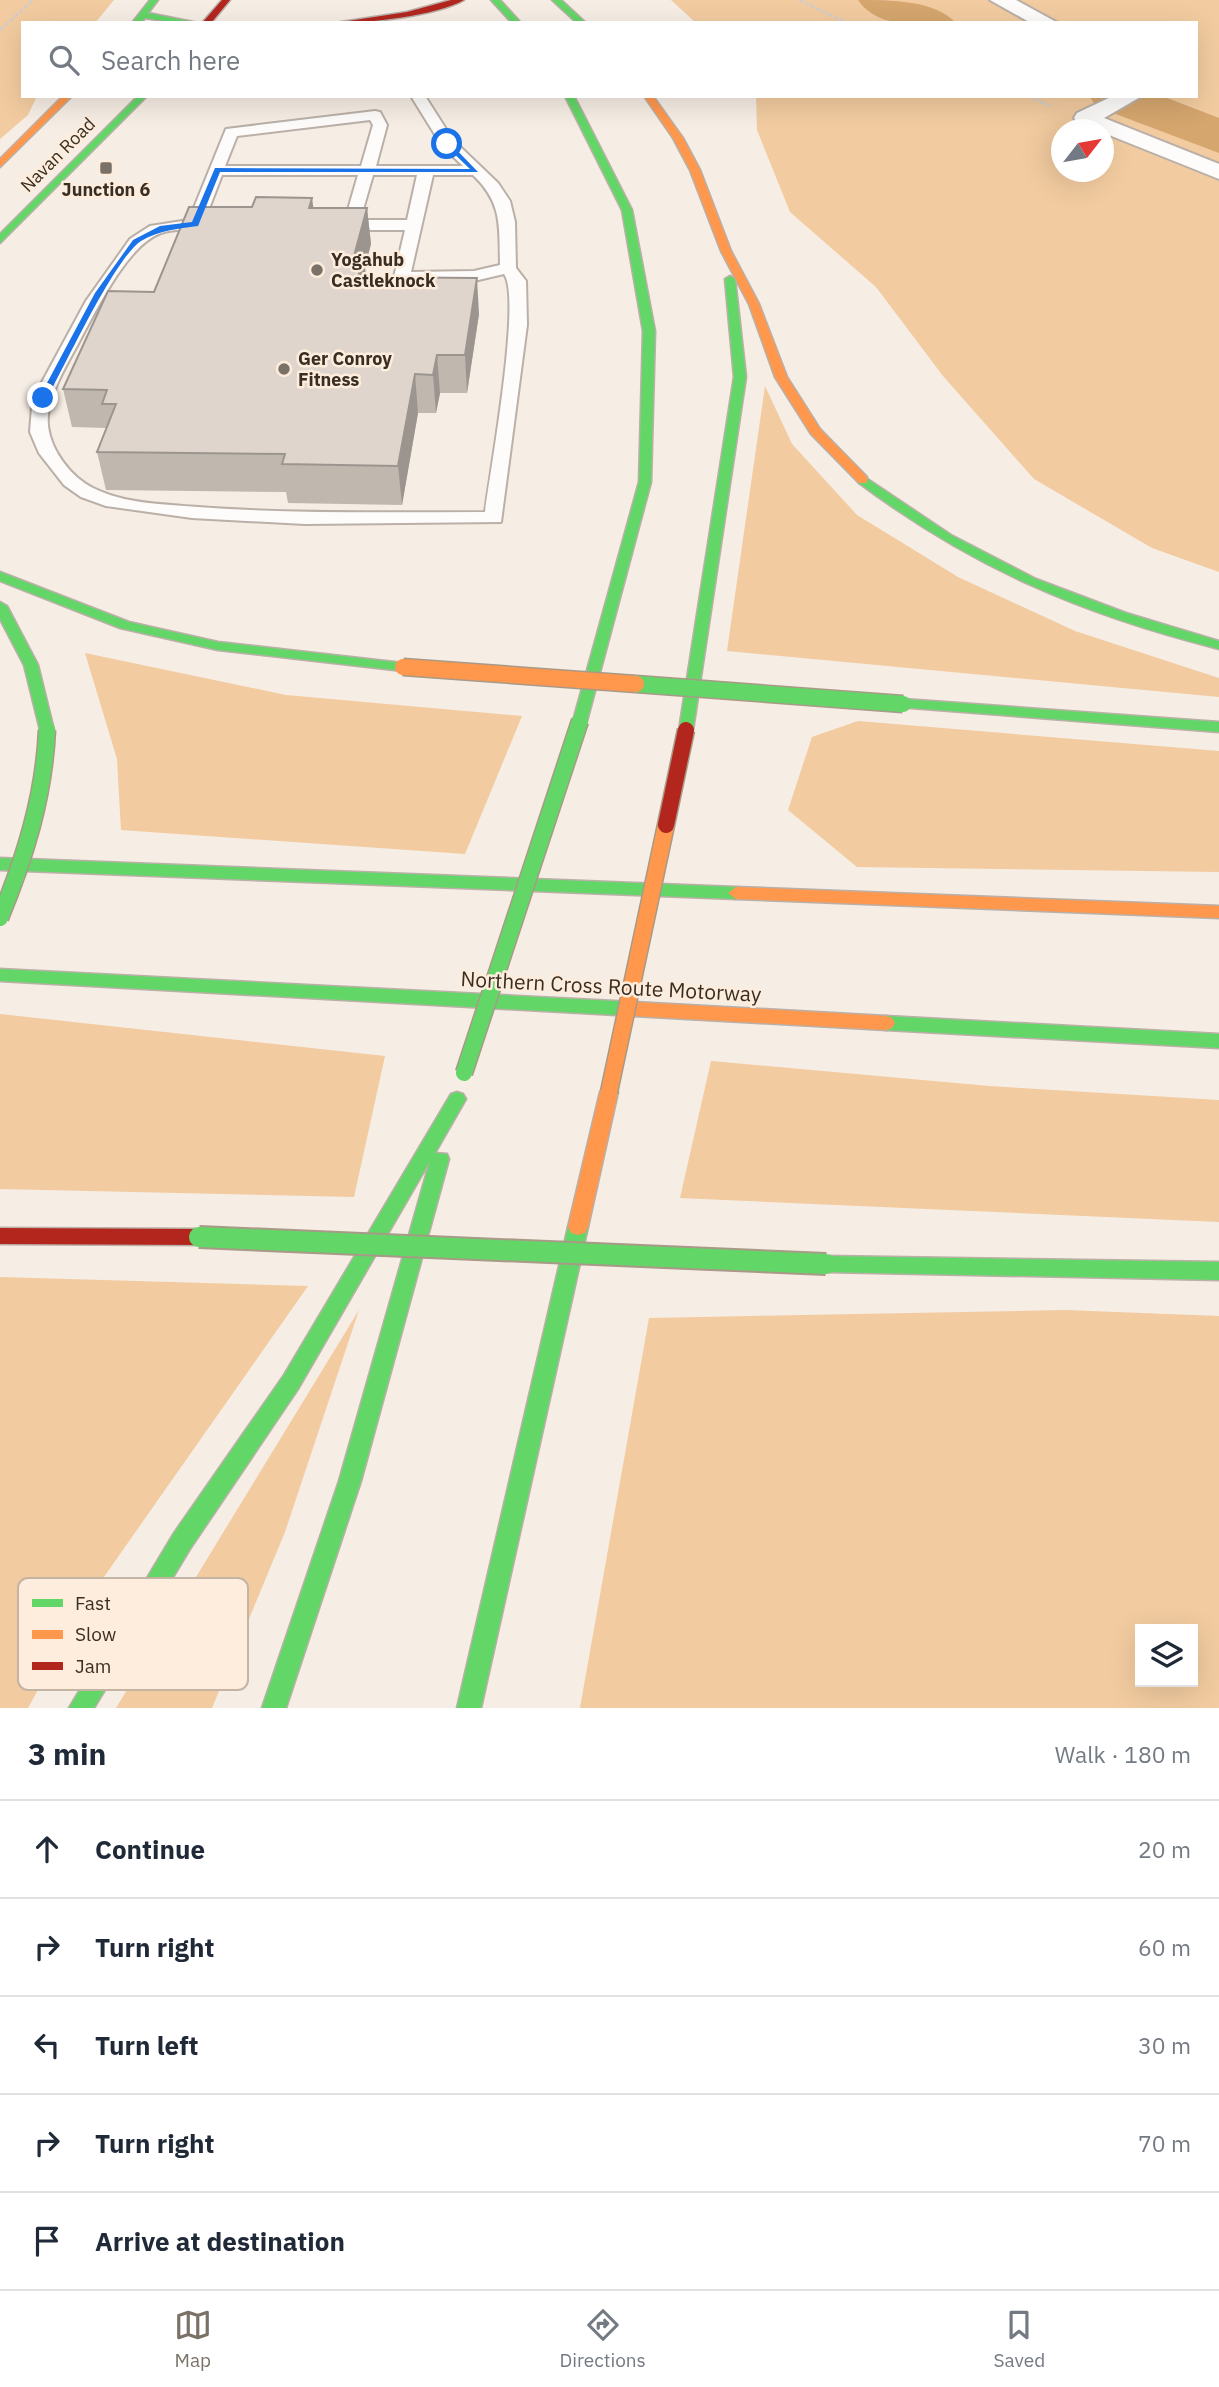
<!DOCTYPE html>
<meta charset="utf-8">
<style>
:root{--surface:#fff;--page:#f2f2f3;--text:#1f2937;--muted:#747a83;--line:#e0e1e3;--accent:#7a7167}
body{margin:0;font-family:"IBM Plex Sans",sans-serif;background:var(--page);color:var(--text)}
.controls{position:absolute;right:21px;bottom:21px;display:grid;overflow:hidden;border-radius:0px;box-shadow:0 7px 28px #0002}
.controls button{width:63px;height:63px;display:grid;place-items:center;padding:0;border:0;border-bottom:2px solid var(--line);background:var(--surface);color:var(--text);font:35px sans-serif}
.compass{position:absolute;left:1051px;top:119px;width:63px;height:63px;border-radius:50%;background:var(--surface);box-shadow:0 7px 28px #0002;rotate:59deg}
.stop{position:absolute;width:21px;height:21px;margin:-16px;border:5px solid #1a73e8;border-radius:50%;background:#fff}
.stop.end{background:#1a73e8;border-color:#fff;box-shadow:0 2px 7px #0008}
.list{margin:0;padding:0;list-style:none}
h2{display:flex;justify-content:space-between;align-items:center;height:91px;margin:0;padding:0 28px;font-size:30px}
h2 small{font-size:23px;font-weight:400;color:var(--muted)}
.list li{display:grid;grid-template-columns:46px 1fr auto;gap:21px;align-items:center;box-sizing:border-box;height:98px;padding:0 28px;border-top:2px solid var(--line)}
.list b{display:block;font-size:26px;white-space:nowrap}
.list em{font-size:23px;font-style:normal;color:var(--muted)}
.icon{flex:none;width:38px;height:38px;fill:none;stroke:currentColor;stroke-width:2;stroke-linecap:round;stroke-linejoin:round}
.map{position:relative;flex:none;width:1219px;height:1708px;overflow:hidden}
.search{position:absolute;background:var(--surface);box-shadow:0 7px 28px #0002;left:21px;right:21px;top:21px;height:77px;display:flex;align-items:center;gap:18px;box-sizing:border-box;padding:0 24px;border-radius:0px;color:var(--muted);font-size:26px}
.sheet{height:581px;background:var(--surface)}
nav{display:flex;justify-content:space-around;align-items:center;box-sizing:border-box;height:98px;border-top:2px solid var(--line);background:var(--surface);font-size:19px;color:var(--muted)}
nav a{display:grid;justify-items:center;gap:4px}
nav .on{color:var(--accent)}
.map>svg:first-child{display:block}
</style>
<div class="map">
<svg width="1219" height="1708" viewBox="0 0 1219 1708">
<rect width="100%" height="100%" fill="#f6ede4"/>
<!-- green -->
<path fill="#f2cba0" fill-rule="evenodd" d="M0,0H114L95,23H23V96H37L28,115L0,139Z
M671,0H1219V572L1152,548L1034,479L943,376L876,287L790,212L757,130L756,96H1196V23H696ZM1062,130H1104V172H1062Z
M765,386L792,444L857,515L958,577L1075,631L1219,678V697L727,651Z
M85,653L286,695L522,716L465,854L121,830L117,759Z
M858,721L1219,751V872L857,867L788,810L812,737Z
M0,1014L385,1056L354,1197L0,1189Z
M711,1061L989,1086L1219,1100V1222L680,1198Z
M0,1277L308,1286L85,1604L28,1708H0Z
M359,1310L285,1532L212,1708H116Z
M1065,1310L1219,1316V1708H580L649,1318ZM1140,1629H1193V1682H1140Z"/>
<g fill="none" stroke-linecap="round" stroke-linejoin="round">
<!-- river -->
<path fill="#d5a66e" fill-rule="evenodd" d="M858,0C890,0 935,0 956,23C923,23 879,31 858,0Z
M1089,96H1162L1219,118V153L1097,107Z"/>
<defs>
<path id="lane" d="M411,96H425L453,140L498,183L510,201L515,222L516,268L526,281L527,325L501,522L305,524L192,518L106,506L81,497L64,485L39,453L30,432L32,407L41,384L86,301L130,239L150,226L189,220L226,129L375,111L380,112L387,125L376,166H463L442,146ZM370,120L373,125L361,166H225L237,136ZM222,175H358L345,220L329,222L327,225L335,230H405L394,277L396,280L474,281L504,274C522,297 490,473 485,512C389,512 293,514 198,507C163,504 125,504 93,488C71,477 51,451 48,426C45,399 67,365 79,342C96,311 127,245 161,233C178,227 196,232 214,227V221L205,219ZM373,175H417L407,220H360ZM433,175H473C503,203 499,227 500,265L474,271L411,272Z"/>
<path id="street" d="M990,0H1016L1058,23H1031Z
M1113,96H1142L1104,118L1219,164V179L1104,133V130L1077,123L1074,118L1077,113Z"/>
<path id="fast" d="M150,0H158L148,13L198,23H177L145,18L141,23H132Z
M491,0H500L521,23H512Z
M552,0H561L586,23H577Z
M138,96H147L0,243V234Z
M565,96H574L632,210L655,331L651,482L587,721L580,726L573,721L639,482L643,331L622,210Z
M730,276L735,279L746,377L693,730L686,735L679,730L734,377L725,279Z
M863,476L951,535L1036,579L1126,613L1219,641V649C1081,614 973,568 859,483V477Z
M0,572L129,622L218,642L403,663L410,667L403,671L218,650L120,628L0,581Z
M0,602L7,606L38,665L54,730L52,733H42L40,730L24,665L0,619Z
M903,699L1219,722V732L898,707L896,704Z
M0,858L736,887L744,893L736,899L0,870Z
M0,969L634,1002L640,1004L643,1009L640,1014L634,1016L0,981Z
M886,1016L1219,1034V1048L886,1030L880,1028L877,1023L880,1018Z
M457,1092L463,1094L466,1099L435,1153L447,1154L449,1159L361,1481L286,1708H262L339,1481L430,1161L298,1389L190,1549L94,1708H69L174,1533L284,1375L451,1094Z
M578,1219L585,1221L588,1227L481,1708H457L568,1227L571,1221Z
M826,1256L1219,1262V1280L826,1272L819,1270L816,1264L819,1258Z"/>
<path id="slow" d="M63,96H72L0,167V159Z
M644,96H653L683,138L700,170L731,251L759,304L787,377L820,429L867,477V483H859L811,434L775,377L749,304L721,251L690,170L673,138Z
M736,887L1219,906V918L736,899L728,893Z
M634,1002L886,1016L892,1018L895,1023L892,1028L886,1030L634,1016L628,1014L625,1009L628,1004Z
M609,1085L615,1087L618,1092L588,1227L585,1233L578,1235L571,1233L568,1227L600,1092L603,1087Z"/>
<path id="jam" d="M222,0H230L211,23H202Z
M451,0H464C436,16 368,23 335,23L407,12Z
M0,1228L199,1229L206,1231L209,1237L206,1243L199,1245L0,1244Z"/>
</defs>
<!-- lane casing -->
<use href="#lane" stroke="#bab0a8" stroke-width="4"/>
<!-- street casing -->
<use href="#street" stroke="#bab0a8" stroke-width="4"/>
<!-- fast casing -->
<use href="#fast" stroke="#bab0a8" stroke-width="3"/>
<!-- slow casing -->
<use href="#slow" stroke="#bab0a8" stroke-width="3"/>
<!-- jam casing -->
<use href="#jam" stroke="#bab0a8" stroke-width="3"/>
<!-- path -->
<path stroke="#d2cdca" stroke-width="2.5" stroke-dasharray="4.5 2" stroke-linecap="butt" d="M799,0L847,23
M0,30L33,0
M1029,96L1050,106"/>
<!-- lane -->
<use href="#lane" fill="#fefcfb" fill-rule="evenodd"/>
<!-- street -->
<use href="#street" fill="#fefcfb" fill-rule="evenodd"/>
<!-- fast -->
<use href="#fast" fill="#63d668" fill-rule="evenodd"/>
<!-- slow -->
<use href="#slow" fill="#ff974d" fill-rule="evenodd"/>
<!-- jam -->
<use href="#jam" fill="#b3261e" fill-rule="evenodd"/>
<defs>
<path id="fast-bridge-far1" d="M636,684L903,704
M0,918C25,857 44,797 47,730
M464,1073L580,721"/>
<path id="fast-bridge" d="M199,1237L826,1264"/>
<path id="slow-bridge" d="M403,667L636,684
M609,1092L666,825"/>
<path id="jam-bridge" d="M666,825L686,730"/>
</defs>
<!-- fast-bridge-far1 casing -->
<use href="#fast-bridge-far1" stroke="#a89a87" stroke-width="19" stroke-linecap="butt"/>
<!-- fast-bridge casing -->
<use href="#fast-bridge" stroke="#a89a87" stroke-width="24" stroke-linecap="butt"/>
<!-- slow-bridge casing -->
<use href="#slow-bridge" stroke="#a89a87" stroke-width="19" stroke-linecap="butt"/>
<!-- jam-bridge casing -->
<use href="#jam-bridge" stroke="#a89a87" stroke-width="19" stroke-linecap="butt"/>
<!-- fast-bridge-far1 -->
<use href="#fast-bridge-far1" stroke="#63d668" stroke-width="16"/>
<!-- fast-bridge -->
<use href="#fast-bridge" stroke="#63d668" stroke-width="20"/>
<!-- slow-bridge -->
<use href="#slow-bridge" stroke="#ff974d" stroke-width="16"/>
<!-- jam-bridge -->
<use href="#jam-bridge" stroke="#b3261e" stroke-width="16"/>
</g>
<!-- wall -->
<path fill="#c0b7af" d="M313,208H367L371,244L365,267L366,277L479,314L467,393H440L436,413H418L402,505L288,503L286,492L106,490L97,452L107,428L72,427L63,389L154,292Z"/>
<!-- shaded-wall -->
<path fill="#9c958f" d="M312,198L317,233L309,208Z
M367,208L371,244L365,267L367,293L359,288L354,256Z
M477,278L479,314L467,393L465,355Z
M437,355L440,393L436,413L433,375Z
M415,374L418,413L402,505L398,466Z"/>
<!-- building -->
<path fill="#dfd5cc" stroke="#9c958f" stroke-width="2" d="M256,197L312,198L309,208H367L354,256H363L358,277L477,278L465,355H437L433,375L415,374L398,466L282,464L285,454L97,452L116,404H102L107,390L63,389L108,291L154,292L189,207H252Z"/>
<!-- route -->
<path fill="#1a73e8" d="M449,142L478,172H220L198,226C177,229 160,230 141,241C114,259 65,366 47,398L43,401L39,398L95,293L133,240L160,226L192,222L215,168L470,169L444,144Z"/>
<!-- markers -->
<g fill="#7a7167" stroke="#feeddc" stroke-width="2.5">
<rect x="99" y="161" width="14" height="14" rx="3.5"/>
<circle cx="317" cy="270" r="7"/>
<circle cx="284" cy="369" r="7"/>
</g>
<g text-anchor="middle" stroke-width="5" stroke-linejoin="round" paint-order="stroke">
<!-- far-street labels -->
<g font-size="18" fill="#382e23" stroke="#feeddc">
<text transform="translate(58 155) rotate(-45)" y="6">Navan Road</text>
</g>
<!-- far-poi labels -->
<g font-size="18" font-weight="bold" fill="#382e23" stroke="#feeddc" text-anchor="start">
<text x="106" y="196" text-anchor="middle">Junction 6</text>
<text x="331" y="266">Yogahub<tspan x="331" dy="21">Castleknock</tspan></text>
<text x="298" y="365">Ger Conroy<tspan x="298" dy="21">Fitness</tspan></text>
</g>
<!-- street labels -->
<g font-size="21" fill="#382e23" stroke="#feeddc">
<text transform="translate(611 987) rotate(3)" y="7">Northern Cross Route Motorway</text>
</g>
</g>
<!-- legend -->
<rect x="18" y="1578" width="230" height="112" rx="10" fill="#feeddc" stroke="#c3b4a4" stroke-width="2"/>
<rect x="32" y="1599" width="31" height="8" fill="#63d668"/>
<rect x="32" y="1630" width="31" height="9" fill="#ff974d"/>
<rect x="32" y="1662" width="31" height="8" fill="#b3261e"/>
<g font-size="19" fill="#382e23">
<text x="75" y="1610">Fast</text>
<text x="75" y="1641">Slow</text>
<text x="75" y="1673">Jam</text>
</g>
</svg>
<div class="controls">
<button><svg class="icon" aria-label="layers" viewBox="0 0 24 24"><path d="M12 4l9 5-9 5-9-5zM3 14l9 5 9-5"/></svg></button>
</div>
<svg class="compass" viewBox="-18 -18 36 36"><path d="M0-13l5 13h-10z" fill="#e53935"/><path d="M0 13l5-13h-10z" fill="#747a83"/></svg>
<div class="stop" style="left:447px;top:144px"></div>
<div class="stop end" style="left:43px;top:398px"></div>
<div class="search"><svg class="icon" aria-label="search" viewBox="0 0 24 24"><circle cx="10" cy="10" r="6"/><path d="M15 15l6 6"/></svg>Search here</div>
</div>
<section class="sheet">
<h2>3 min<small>Walk · 180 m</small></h2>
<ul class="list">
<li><svg class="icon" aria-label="ahead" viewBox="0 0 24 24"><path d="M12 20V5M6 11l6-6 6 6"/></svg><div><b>Continue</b></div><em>20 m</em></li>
<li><svg class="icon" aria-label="right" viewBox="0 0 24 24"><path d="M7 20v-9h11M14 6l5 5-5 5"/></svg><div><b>Turn right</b></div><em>60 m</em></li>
<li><svg class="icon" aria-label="left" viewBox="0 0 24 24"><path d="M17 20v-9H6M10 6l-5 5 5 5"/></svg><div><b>Turn left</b></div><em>30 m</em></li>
<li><svg class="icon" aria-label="right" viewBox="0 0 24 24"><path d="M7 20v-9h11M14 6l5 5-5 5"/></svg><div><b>Turn right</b></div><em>70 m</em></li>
<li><svg class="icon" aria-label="arrive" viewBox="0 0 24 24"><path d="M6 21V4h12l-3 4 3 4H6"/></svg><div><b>Arrive at destination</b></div></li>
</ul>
</section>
<nav>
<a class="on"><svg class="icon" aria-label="map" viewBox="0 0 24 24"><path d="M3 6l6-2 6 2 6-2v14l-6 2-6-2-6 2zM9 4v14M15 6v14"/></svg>Map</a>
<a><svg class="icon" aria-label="directions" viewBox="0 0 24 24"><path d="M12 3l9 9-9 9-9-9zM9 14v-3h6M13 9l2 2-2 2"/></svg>Directions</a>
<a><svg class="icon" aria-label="saved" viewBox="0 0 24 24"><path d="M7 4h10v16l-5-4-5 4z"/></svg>Saved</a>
</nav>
